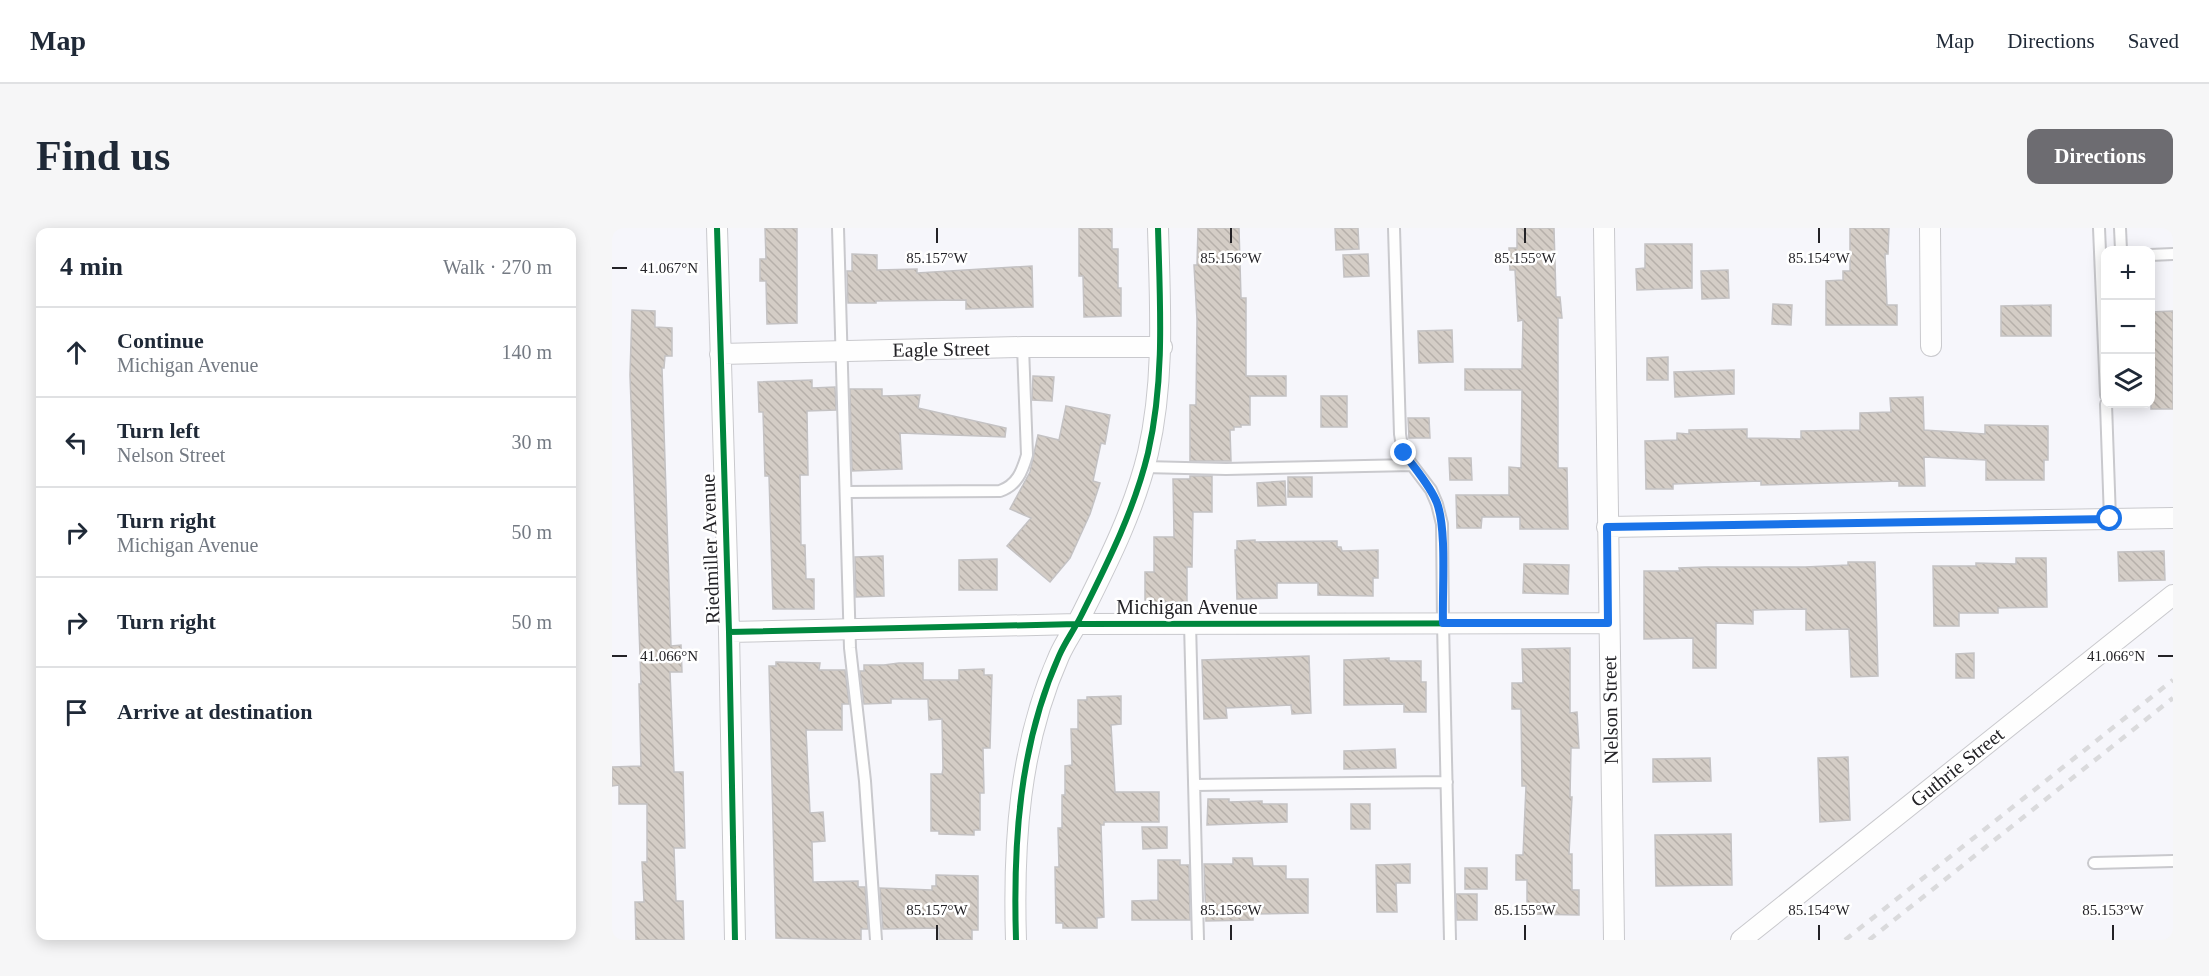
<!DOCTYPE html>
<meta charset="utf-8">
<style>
:root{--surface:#fff;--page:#f6f6f7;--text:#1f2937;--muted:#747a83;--line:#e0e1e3;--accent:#6d6c71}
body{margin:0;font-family:"Times New Roman",serif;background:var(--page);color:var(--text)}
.controls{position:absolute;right:18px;top:18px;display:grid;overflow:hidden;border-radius:12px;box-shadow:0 3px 15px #0003}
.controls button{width:54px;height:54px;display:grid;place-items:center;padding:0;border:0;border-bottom:2px solid var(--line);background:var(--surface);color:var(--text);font:30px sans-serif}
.stop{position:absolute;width:18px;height:18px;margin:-14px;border:4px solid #1a73e8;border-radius:50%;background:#fff}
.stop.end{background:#1a73e8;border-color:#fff;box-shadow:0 2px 6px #0008}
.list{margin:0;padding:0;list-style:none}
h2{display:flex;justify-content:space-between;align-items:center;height:78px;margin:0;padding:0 24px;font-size:26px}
h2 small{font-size:20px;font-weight:400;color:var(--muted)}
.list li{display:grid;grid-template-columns:39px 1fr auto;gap:18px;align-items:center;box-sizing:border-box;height:90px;padding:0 24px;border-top:2px solid var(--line)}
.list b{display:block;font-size:22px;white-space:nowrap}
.list p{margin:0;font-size:20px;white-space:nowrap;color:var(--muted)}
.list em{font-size:20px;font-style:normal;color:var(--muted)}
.icon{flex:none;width:33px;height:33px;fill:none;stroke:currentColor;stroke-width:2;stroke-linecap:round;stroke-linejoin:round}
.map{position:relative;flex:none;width:1561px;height:712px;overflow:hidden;border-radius:12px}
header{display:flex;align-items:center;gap:36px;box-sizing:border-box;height:84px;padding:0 30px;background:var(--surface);border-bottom:2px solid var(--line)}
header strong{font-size:28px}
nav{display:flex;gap:33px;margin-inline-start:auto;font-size:21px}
.intro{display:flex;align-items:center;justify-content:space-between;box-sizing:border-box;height:144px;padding:0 36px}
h1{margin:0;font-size:42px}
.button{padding:15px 27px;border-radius:12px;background:var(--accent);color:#fff;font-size:21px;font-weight:700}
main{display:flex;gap:36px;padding:0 36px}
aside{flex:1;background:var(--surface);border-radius:12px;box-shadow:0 3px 15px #0003}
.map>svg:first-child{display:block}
</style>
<header>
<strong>Map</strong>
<nav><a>Map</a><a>Directions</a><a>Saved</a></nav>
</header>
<div class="intro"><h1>Find us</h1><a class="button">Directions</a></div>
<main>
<aside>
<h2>4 min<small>Walk · 270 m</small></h2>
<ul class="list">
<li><svg class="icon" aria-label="ahead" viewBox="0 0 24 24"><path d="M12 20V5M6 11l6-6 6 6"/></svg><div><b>Continue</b><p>Michigan Avenue</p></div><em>140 m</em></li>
<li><svg class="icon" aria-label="left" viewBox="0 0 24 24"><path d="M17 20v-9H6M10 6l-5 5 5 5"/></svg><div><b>Turn left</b><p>Nelson Street</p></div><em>30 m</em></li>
<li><svg class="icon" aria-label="right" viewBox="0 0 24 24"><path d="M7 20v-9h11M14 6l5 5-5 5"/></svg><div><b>Turn right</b><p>Michigan Avenue</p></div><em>50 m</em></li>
<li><svg class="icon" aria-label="right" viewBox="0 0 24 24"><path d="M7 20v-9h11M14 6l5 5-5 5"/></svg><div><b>Turn right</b></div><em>50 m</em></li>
<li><svg class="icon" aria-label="arrive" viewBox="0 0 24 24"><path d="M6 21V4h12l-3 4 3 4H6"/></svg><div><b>Arrive at destination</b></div></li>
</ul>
</aside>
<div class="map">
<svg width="1561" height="712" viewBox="0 0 1561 712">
<defs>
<pattern id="building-back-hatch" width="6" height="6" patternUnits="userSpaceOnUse" patternTransform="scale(1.5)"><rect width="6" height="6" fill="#d4cdc6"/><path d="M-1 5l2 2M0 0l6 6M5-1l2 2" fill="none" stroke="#b6b0aa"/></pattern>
</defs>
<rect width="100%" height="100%" fill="#f6f6fb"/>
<!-- building -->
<path fill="url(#building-back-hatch)" stroke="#c4c2c3" stroke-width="1.5" d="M153,0H185V95L155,96L154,53H148V31H154Z
M467,0H500V21H506V60H509V88L472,89L471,48H467Z
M586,0H627L629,70H634V148H674V168H638V197H629V199H622V202H618L619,233H578V177H584L585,92L582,37H585Z
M723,0H746L747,21L724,22Z
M905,0H942L944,69H948L950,90H946V240H955L956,301H908V289H870L869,300H845L844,267H897V239L909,240L910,162H853V141H910L911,92L906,93L903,42H898L897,20H905Z
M1238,0H1277L1276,26H1273L1275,77H1285V97H1214V53L1231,52V43H1238Z
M1033,16H1080V60L1025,62L1024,41L1033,40Z
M240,26L265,27V42L305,41V45L420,38L421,79L354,81V72L264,73V75H236L235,43H240Z
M756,26L757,48L732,49L731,27Z
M1116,42L1117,70L1090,71L1089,43Z
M1161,76L1180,77L1179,97L1160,96Z
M1439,77V108H1389V78Z
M20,82L43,83V99L60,100V128H53L52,140H50L59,418L69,417L70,444H58L62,544H71L73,620H62L64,673H71L72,712H24L23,674H32L30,634H35V576H7V557L0,558V539L29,538L27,456H29L18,147Z
M1561,83V181H1539V84Z
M840,102L841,134L807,135L806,103Z
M1056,129V152H1035V130Z
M1122,142V166L1063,169L1062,144Z
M421,148L442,149L440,173L420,172Z
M200,152V160L223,159L224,182L195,183L196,247H188L189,317H193L194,351H202V381H161L157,248H153L151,184H147L146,154Z
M238,161H270V168L308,167L306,180L394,200L393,209L288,205L290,241L240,243Z
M709,168H735V199H709Z
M1311,169L1312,202L1373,206V197L1436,198V232H1432V252H1374V232L1312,229L1313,258H1287V253L1149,257V253L1061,256V261H1034L1033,213L1065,212V205L1077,206V202L1135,201V210L1189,211V203L1248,202V185L1279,184L1278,170Z
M454,178L498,187L493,216L489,215L481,253L488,255L478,286L458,330L438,354L395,318L419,290L398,281L418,244L426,207L447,212Z
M796,190H817L818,210H797Z
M837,230H859L860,252H838Z
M578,248H600V284H581L580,339H575V374H541V372H533V344H542V309H562L561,251H578Z
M676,249H700V269H676Z
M673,253L674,277L646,278L645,255Z
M643,312V314L725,313V319H729L730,323L766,322V350H761V368L706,367V355H665V370L625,371L623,322H625V313Z
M1552,323L1553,352L1507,353L1506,324Z
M271,328L272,368L244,369L243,329Z
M1404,330H1434L1435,379L1386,380V385H1347V398H1322L1321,338H1364V335L1404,336Z
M385,331V362H347V332Z
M1236,334H1263L1266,448L1239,449L1237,401L1194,402V381L1141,382V396L1104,395V440H1081V410L1032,411V343H1068L1067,340L1094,339H1193L1236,337Z
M912,336L957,337L956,366L911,365Z
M958,420V485L965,484L967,520H959L958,569H960L957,626H960V662H967V687L915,686V652H904V627H911L914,558H910L909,481H900V455H911L910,421Z
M1362,425V450H1344V426Z
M697,428L699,485L680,486L679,477L614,480L615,490L592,491L590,432Z
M777,430V433H809V454H814V484H792V476L732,477V432Z
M164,434L208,435L207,442H233L237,476H230V502H194L198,585L211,584L213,613L200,614L201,654L246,653V659H253L256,701H249V712L164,710L157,438H164Z
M287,435H311V452H347V442L372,441V447H380L378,520H371L372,565H368V602H362V607L327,606V603H319V546H330L331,541L330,491L317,492L316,471H279V475L252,476L248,443H252V437H272Z
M509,468V496L499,497L503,564H547V594H492V597H489L492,689L485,690V700H451V695H444L443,639H447L446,600H450V567H453V538L460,537L459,501H466V472H475V469Z
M783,521L784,540L732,541V523Z
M1236,529L1238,592L1208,594L1206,530Z
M1098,530L1099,553L1041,554V531Z
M596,571H617V574L650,573V576H675V594L595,597Z
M739,576H758V601H739Z
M530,599H555V620L531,621Z
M1119,606L1120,657L1044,658L1043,607Z
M621,630H640L641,638H674V651H696V685L641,686V692L594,693L592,636H621Z
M546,632H568V637H577L578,692H520V673L546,672Z
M798,636V655H784L785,684H765L764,637Z
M853,640H875V661H853Z
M324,647L366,648V702H360V712H327V700L271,701L268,660L320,662V658H324Z
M844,666H865V692H845Z"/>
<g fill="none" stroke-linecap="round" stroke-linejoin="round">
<defs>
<path id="lane" d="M226,0L238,420L253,553L264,712
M782,0L788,206L791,225L819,262L825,276L830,296L831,395L838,712
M1487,0L1494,167
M1508,0L1509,22
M1538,27L1561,26
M1494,176L1498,291
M532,239L614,241L800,237
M235,264L388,263C405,257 410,244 415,227L411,119
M578,395L586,712
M582,557L835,554
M1482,635L1561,633"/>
<path id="street" d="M105,0L117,404L123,712
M992,0L1002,712
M1318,0L1319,118
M108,126L411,119H550
M995,299L1561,290
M117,404L465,396L996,395
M404,712C401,615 407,518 447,428C453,414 462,402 469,388C495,336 522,283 536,225C553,151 548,76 546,0
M1129,712L1561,367"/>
</defs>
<!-- lane casing -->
<use href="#lane" stroke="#c9c9cd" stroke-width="14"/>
<!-- street casing -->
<use href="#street" stroke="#c9c9cd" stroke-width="22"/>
<!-- lane -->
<use href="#lane" stroke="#fefefe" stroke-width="10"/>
<!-- street -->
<use href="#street" stroke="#fefefe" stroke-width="20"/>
<!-- rail -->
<path stroke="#dadadc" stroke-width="4.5" stroke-dasharray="8 8" stroke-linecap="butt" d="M1233,712L1561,452
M1257,712L1561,470"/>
<defs>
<path id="cycleway" d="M105,0L117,404L123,712
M117,404L465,396L996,395
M404,712C401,615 407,518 447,428C453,414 462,402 469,388C495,336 522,283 536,225C553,151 548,76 546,0"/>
</defs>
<!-- cycleway casing -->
<use href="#cycleway" stroke="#fff" stroke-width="10"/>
<!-- cycleway -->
<use href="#cycleway" stroke="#00873e" stroke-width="6"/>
</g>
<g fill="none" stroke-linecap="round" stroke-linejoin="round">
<!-- route -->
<path stroke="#1a73e8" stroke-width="8" d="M792,225C803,241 818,257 825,275C835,302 830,363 831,395H996L995,299L1498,291"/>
</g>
<!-- ticks -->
<path fill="none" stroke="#232226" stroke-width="2" d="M325,0V15M619,0V15M913,0V15M1207,0V15M0,40H15M0,428H15M1546,428H1561M325,697V712M619,697V712M913,697V712M1207,697V712M1501,697V712"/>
<g text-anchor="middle" stroke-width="5" stroke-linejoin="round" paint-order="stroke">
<!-- street labels -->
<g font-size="20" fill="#232226" stroke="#fff">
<text transform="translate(329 121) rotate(-1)" y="7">Eagle Street</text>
<text transform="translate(98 321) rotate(-92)" y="7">Riedmiller Avenue</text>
<text x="575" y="386">Michigan Avenue</text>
<text transform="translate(998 482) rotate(-91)" y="7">Nelson Street</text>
<text transform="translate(1345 539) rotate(-39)" y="7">Guthrie Street</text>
</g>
</g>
<g font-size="15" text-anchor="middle" fill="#232226" stroke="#fff" stroke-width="5" stroke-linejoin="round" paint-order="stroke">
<text x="325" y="35">85.157°W</text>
<text x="619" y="35">85.156°W</text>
<text x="913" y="35">85.155°W</text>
<text x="1207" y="35">85.154°W</text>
<text x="57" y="45">41.067°N</text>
<text x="57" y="433">41.066°N</text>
<text x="1504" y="433">41.066°N</text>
<text x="325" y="687">85.157°W</text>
<text x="619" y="687">85.156°W</text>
<text x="913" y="687">85.155°W</text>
<text x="1207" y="687">85.154°W</text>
<text x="1501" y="687">85.153°W</text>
</g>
</svg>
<div class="controls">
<button>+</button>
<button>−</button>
<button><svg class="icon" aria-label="layers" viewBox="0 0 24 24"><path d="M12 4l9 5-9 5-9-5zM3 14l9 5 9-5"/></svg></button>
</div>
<div class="stop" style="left:1498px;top:291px"></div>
<div class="stop end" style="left:792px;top:225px"></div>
</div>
</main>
